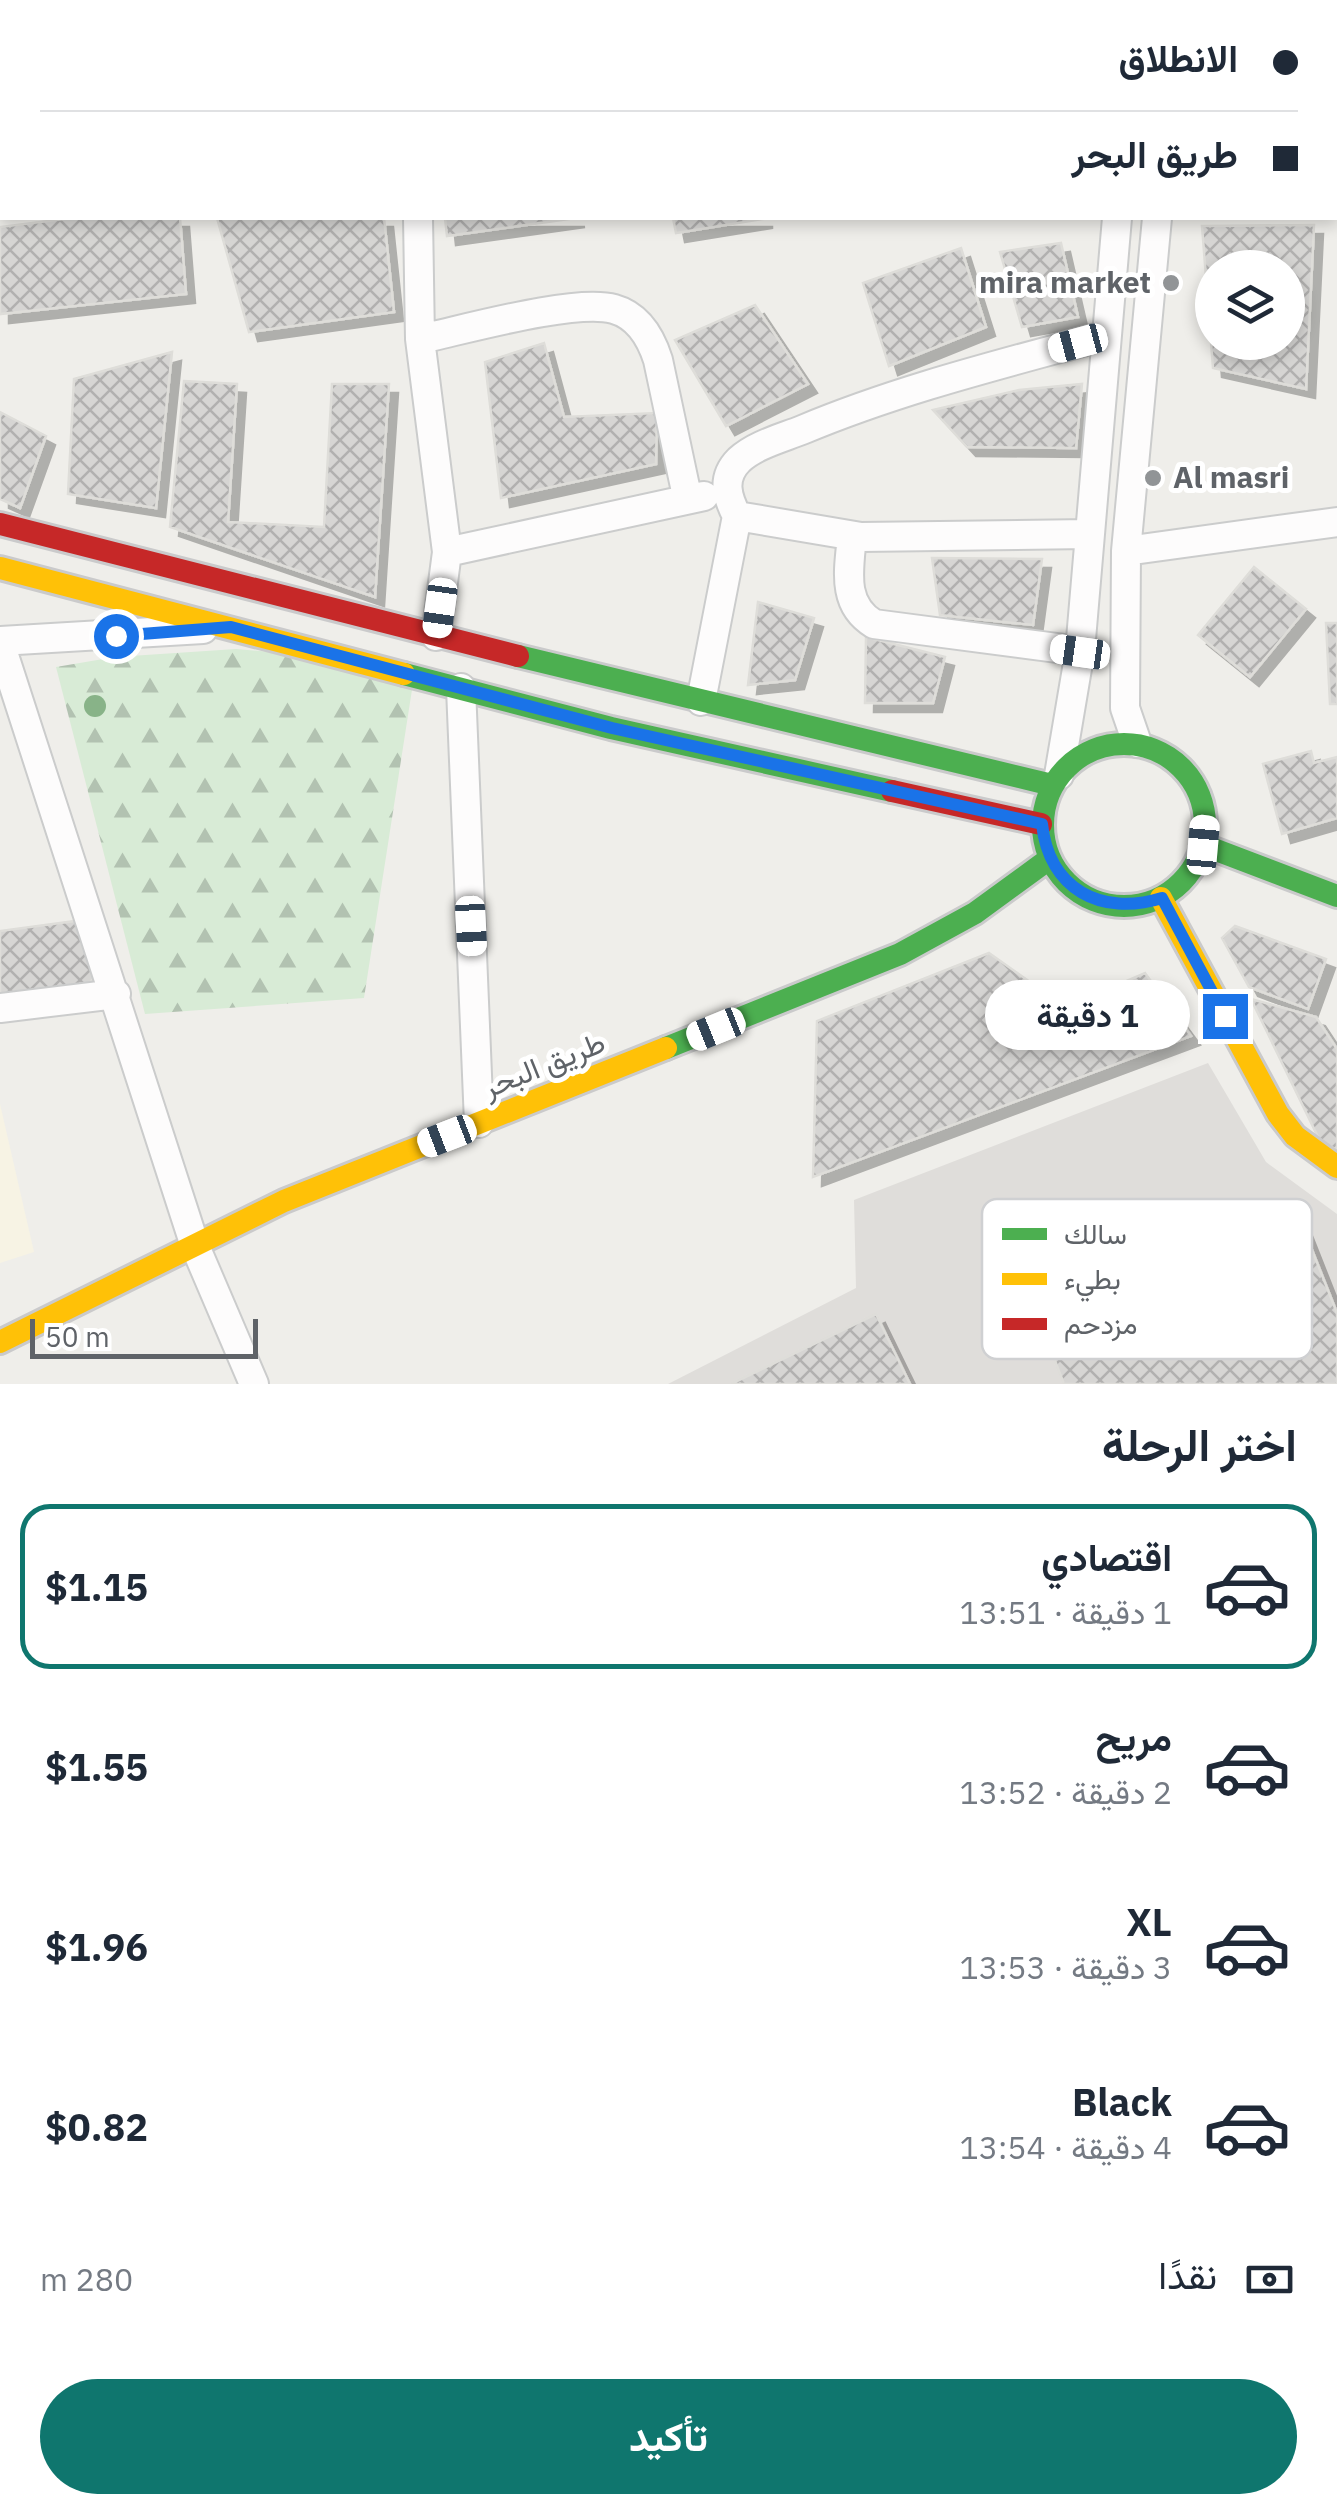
<!DOCTYPE html>
<html lang="ar">
<meta charset="utf-8">
<style>
:root{--surface:#fff;--page:#f2f2f3;--text:#1f2937;--muted:#747a83;--line:#e0e1e3;--accent:#0f766e}
body{margin:0;font-family:"IBM Plex Sans",Vazirmatn,sans-serif;background:var(--page);color:var(--text);direction:rtl;height:100vh;display:flex;flex-direction:column;font-size:38px;white-space:nowrap}
*{box-sizing:border-box;margin:0}
p{font-size:32px;color:var(--muted)}
.icon{flex:none;width:55px;height:55px;fill:none;stroke:currentColor;stroke-width:2;stroke-linecap:round;stroke-linejoin:round}
.map{position:relative;height:1384px;overflow:hidden;direction:ltr}
.details{display:flex;flex-direction:column;background:var(--surface);flex:1}
.details>*{flex:none}
.hud{position:absolute;left:0px;top:0px;width:1338px;height:220px;box-shadow:0 5px 15px #0003;direction:rtl;display:grid;align-content:center;height:220px;padding:0 40px;background:var(--surface)}
.tools{position:absolute;left:1195px;top:250px;display:grid;gap:20px}
.tools a{display:grid;place-items:center;width:110px;height:110px;border-radius:50%;background:var(--surface);box-shadow:0 5px 15px #0003;font-size:50px}
.scale{position:absolute;left:30px;bottom:25px;width:228px;box-sizing:border-box;padding-left:10px;border:5px solid #5f6368;border-top:0;font-size:28px;line-height:35px;white-space:nowrap;color:#5f6368;-webkit-text-stroke:8px #fff;paint-order:stroke}
.end{position:absolute;width:45px;height:45px;margin:-22px;border:12px solid #1a73e8;background:#fff;box-shadow:0 0 0 5px #fff}
.from{border-radius:50%}
.bubble{position:absolute;height:70px;border-radius:35px;background:var(--surface);box-shadow:0 5px 15px #0003;font-size:32px;font-weight:700;line-height:70px;text-align:center;direction:rtl}
.car{position:absolute;width:30px;height:60px;margin:-30px -15px;border-radius:12px;box-shadow:0 0 8px 2px #0007;background:linear-gradient(#fff 24%,#345 0 40%,#fff 0 76%,#345 0 86%,#fff 0)}
.hud b{display:flex;align-items:center;gap:35px;height:95px;font-size:38px}
.hud b+b{border-top:2px solid var(--line)}
.hud i{width:25px;height:25px;background:var(--text)}
ul{padding:0;list-style:none}
li{display:flex;align-items:center;gap:30px;height:165px;margin:0 20px 15px;padding:0 20px;border:5px solid transparent;border-radius:30px}
li div{flex:1}
li b{display:block;font-size:38px}
li em{font-style:normal;font-weight:700}
li.current{border-color:var(--accent)}
li>.icon{width:90px;height:90px;stroke-width:1.5}
h2{padding:0 40px;font-size:45px;line-height:120px}
.pay{display:flex;align-items:center;gap:25px;height:110px;padding:0 40px;font-size:38px}
.pay p{margin-inline-start:auto}
.action{display:flex;gap:20px;margin-top:auto;padding:20px 40px}
.action a{flex:1;height:115px;border-radius:60px;background:var(--accent);color:#fff;font-size:40px;font-weight:700;line-height:115px;text-align:center}
.map>svg:first-child{display:block}
</style>
<div class="map">
<svg width="1337" height="1384" viewBox="0 0 1337 1384">
<defs>
<pattern id="forest-firs" width="22" height="20" patternUnits="userSpaceOnUse" patternTransform="scale(2.5)"><rect width="22" height="20" fill="#d8ebd6"/><path d="M5 1l3.5 6h-7zM16 11l3.5 6h-7z" fill="#b2c2b1"/></pattern>
<pattern id="building-cross-hatch" width="8" height="8" patternUnits="userSpaceOnUse" patternTransform="scale(2.5)"><rect width="8" height="8" fill="#d6d5d3"/><path d="M0 0l8 8M0 8l8-8" fill="none" stroke="#b1b0af"/></pattern>
<filter id="shadow"><feDropShadow dx="9" dy="9" stdDeviation="0" flood-color="#0004"/></filter>
</defs>
<rect width="100%" height="100%" fill="#efeeea"/>
<path fill="#f7f3e4" d="M0,1104l34,148 -34,11z"/>
<path fill="#dfddda" d="M1208,1063l58,99 71,52v170h-669l188,-96 -2,-88z"/>
<path fill="url(#forest-firs)" d="M236,649l180,15 -52,334 -219,16 -89,-347 59,-10z"/>
<path fill="url(#building-cross-hatch)" stroke="#deddd9" stroke-width="2.5" fill-rule="evenodd" filter="url(#shadow)" d="M232,0h142v2h-142z
M72,218h108l6,76 -186,20v-87z
M217,218h167l10,94 -145,20z
M445,218h131l-129,18z
M673,218h90v1l-87,14z
M1314,225l-8,164 -93,-21 -11,-142zM1212,268h76v74h-76z
M1061,243l17,74 -56,10 -22,-75z
M961,248l25,79 -97,39 -26,-83z
M755,305l53,79 -82,42 -51,-86z
M544,343l20,74 93,-4 -1,51 -155,34 -16,-136z
M172,352l-16,156 -88,-14 6,-115z
M184,381l53,3 -9,138 96,5 8,-143h57l-14,213 -205,-70z
M1082,384l-6,64 -109,-1 -34,-37 86,-20z
M0,412l46,24 -26,72 -20,-9z
M932,558l110,1 -9,66 -93,-10z
M1254,567l52,42 -56,68 -52,-42z
M758,602l56,16 -19,62 -47,5z
M1326,623h11v81h-7z
M866,637l79,20 -12,46h-68z
M1311,751l3,12 23,-6v61l-55,16 -19,-70z
M83,920l15,53 -12,14 -86,7v-63z
M1235,926l91,33 -18,50 -59,-22 -27,-49z
M989,953l41,29 43,9 42,-5 30,-13 46,63 -378,141 4,-156z
M1251,999l65,18 21,32v101l-17,-9z
M1301,1222l36,91v71h-273l-23,-59z
M876,1314l34,70h-179z"/>
<g fill="none" stroke-linecap="round" stroke-linejoin="round">
<g stroke="#cbcccc" stroke-width="32">
<path id="street" d="M381,0l1,2
M418,218l2,121 27,213 -11,84
M420,339c43,-9 155,-41 194,-30 25,7 37,29 44,51l29,136
M1089,534l-228,3 -124,-21c-10,-19 -16,-38 2,-56 16,-15 43,-22 63,-30 98,-41 200,-66 302,-94
M852,536c-3,33 -11,68 22,88l206,27
M1126,551l211,-29
M447,552l257,-56
M0,641l203,-12
M0,643l195,603 59,138
M461,688l18,435
M701,701l36,-185
M1137,743l-12,-35 1,-157 31,-333
M1059,775l21,-124 37,-433
M0,1008l116,-14"/>
</g>
<g stroke="#cacacb" stroke-width="28">
<path id="fast" d="M0,167h2
M518,656l534,129
M404,674l207,54 281,63
M1043 825a81 81 0 1 1 162 0a81 81 0 1 1-162 0Z
M1203,845l134,51
M666,1048l234,-94 75,-41 74,-54"/>
</g>
<g stroke="#cacacb" stroke-width="28">
<path id="slow" d="M1110,2l16,-1
M0,568l404,106
M1161,898l117,216 17,22 42,31
M0,1342l284,-141 382,-153"/>
</g>
<g stroke="#cacacb" stroke-width="28">
<path id="jam" d="M1187,0l1,2
M1335,16h2
M0,126l2,-1
M0,524l518,132
M892,791l149,33"/>
</g>
<use href="#street" stroke="#fdfcfc" stroke-width="28"/>
<use href="#fast" stroke="#4caf50" stroke-width="22"/>
<use href="#slow" stroke="#ffc107" stroke-width="22"/>
<use href="#jam" stroke="#c62828" stroke-width="22"/>
</g>
<circle fill="#88b388" cx="95" cy="706" r="11"/>
<g fill="none" stroke-linecap="round" stroke-linejoin="round">
<path stroke="#1a73e8" stroke-width="12" d="M116,636l115,-9 381,101 430,96c7,65 59,93 120,74l63,118"/>
</g>
<g fill="#919496" stroke="#fff" stroke-width="4">
<circle cx="1171" cy="283" r="10"/>
<circle cx="1153" cy="478" r="10"/>
</g>
<g text-anchor="middle" stroke-width="10" stroke-linejoin="round" paint-order="stroke">
<g font-size="30" font-weight="bold" fill="#5f6368" stroke="#fff" text-anchor="end">
<text x="1151" y="293">mira market</text>
<text x="1173" y="488" text-anchor="start">Al masri</text>
</g>
<g font-size="30" fill="#5f6368" stroke="#fff">
<text transform="translate(544 1065) rotate(-22)" y="10">طريق البحر</text>
</g>
</g>
<rect x="982" y="1199" width="330" height="160" rx="15" fill="#fff" stroke="#cfd0d2" stroke-width="2.5"/>
<rect x="1002" y="1228" width="45" height="12" fill="#4caf50"/>
<rect x="1002" y="1273" width="45" height="12" fill="#ffc107"/>
<rect x="1002" y="1318" width="45" height="12" fill="#c62828"/>
<g font-size="28" fill="#5f6368">
<text x="1064" y="1244">سالك</text>
<text x="1064" y="1289">بطيء</text>
<text x="1064" y="1334">مزدحم</text>
</g>
</svg>
<div class="tools">
<a><svg class="icon" aria-label="layers" viewBox="0 0 24 24"><path d="M12 4l9 5-9 5-9-5zM3 14l9 5 9-5"/></svg></a>
</div>
<div class="scale">50 m</div>
<i class="end from" style="left:116px;top:636px"></i>
<i class="end" style="left:1225px;top:1016px"></i>
<div class="bubble" style="left:985px;top:980px;width:205px">1 دقيقة</div>
<i class="car" style="left:1078px;top:343px;rotate:255deg"></i>
<i class="car" style="left:440px;top:608px;rotate:188deg"></i>
<i class="car" style="left:1080px;top:652px;rotate:278deg"></i>
<i class="car" style="left:1203px;top:845px;rotate:5deg"></i>
<i class="car" style="left:471px;top:926px;rotate:177deg"></i>
<i class="car" style="left:716px;top:1029px;rotate:248deg"></i>
<i class="car" style="left:447px;top:1136px;rotate:249deg"></i>
<div class="hud">
<b><i class="from"></i>الانطلاق</b>
<b><i></i>طريق البحر</b>
</div>
</div>
<section class="details">
<h2>اختر الرحلة</h2>
<ul>
<li class="current"><svg class="icon" aria-label="car" viewBox="0 0 24 24"><path d="M5 17H2v-5l4-1 3-4h7l3 4 3 1v5h-3M9 17h6M6 11h13"/><circle cx="7" cy="17" r="2"/><circle cx="17" cy="17" r="2"/></svg><div><b>اقتصادي</b><p>1 دقيقة · 13:51</p></div><em>$1.15</em></li>
<li><svg class="icon" aria-label="car" viewBox="0 0 24 24"><path d="M5 17H2v-5l4-1 3-4h7l3 4 3 1v5h-3M9 17h6M6 11h13"/><circle cx="7" cy="17" r="2"/><circle cx="17" cy="17" r="2"/></svg><div><b>مريح</b><p>2 دقيقة · 13:52</p></div><em>$1.55</em></li>
<li><svg class="icon" aria-label="car" viewBox="0 0 24 24"><path d="M5 17H2v-5l4-1 3-4h7l3 4 3 1v5h-3M9 17h6M6 11h13"/><circle cx="7" cy="17" r="2"/><circle cx="17" cy="17" r="2"/></svg><div><b>XL</b><p>3 دقيقة · 13:53</p></div><em>$1.96</em></li>
<li><svg class="icon" aria-label="car" viewBox="0 0 24 24"><path d="M5 17H2v-5l4-1 3-4h7l3 4 3 1v5h-3M9 17h6M6 11h13"/><circle cx="7" cy="17" r="2"/><circle cx="17" cy="17" r="2"/></svg><div><b>Black</b><p>4 دقيقة · 13:54</p></div><em>$0.82</em></li>
</ul>
<div class="pay"><svg class="icon" aria-label="cash" viewBox="0 0 24 24"><path d="M3 7h18v10H3z"/><circle cx="12" cy="12" r="2"/></svg>نقدًا<p>280 m</p></div>
<div class="action"><a>تأكيد</a></div>
</section>
